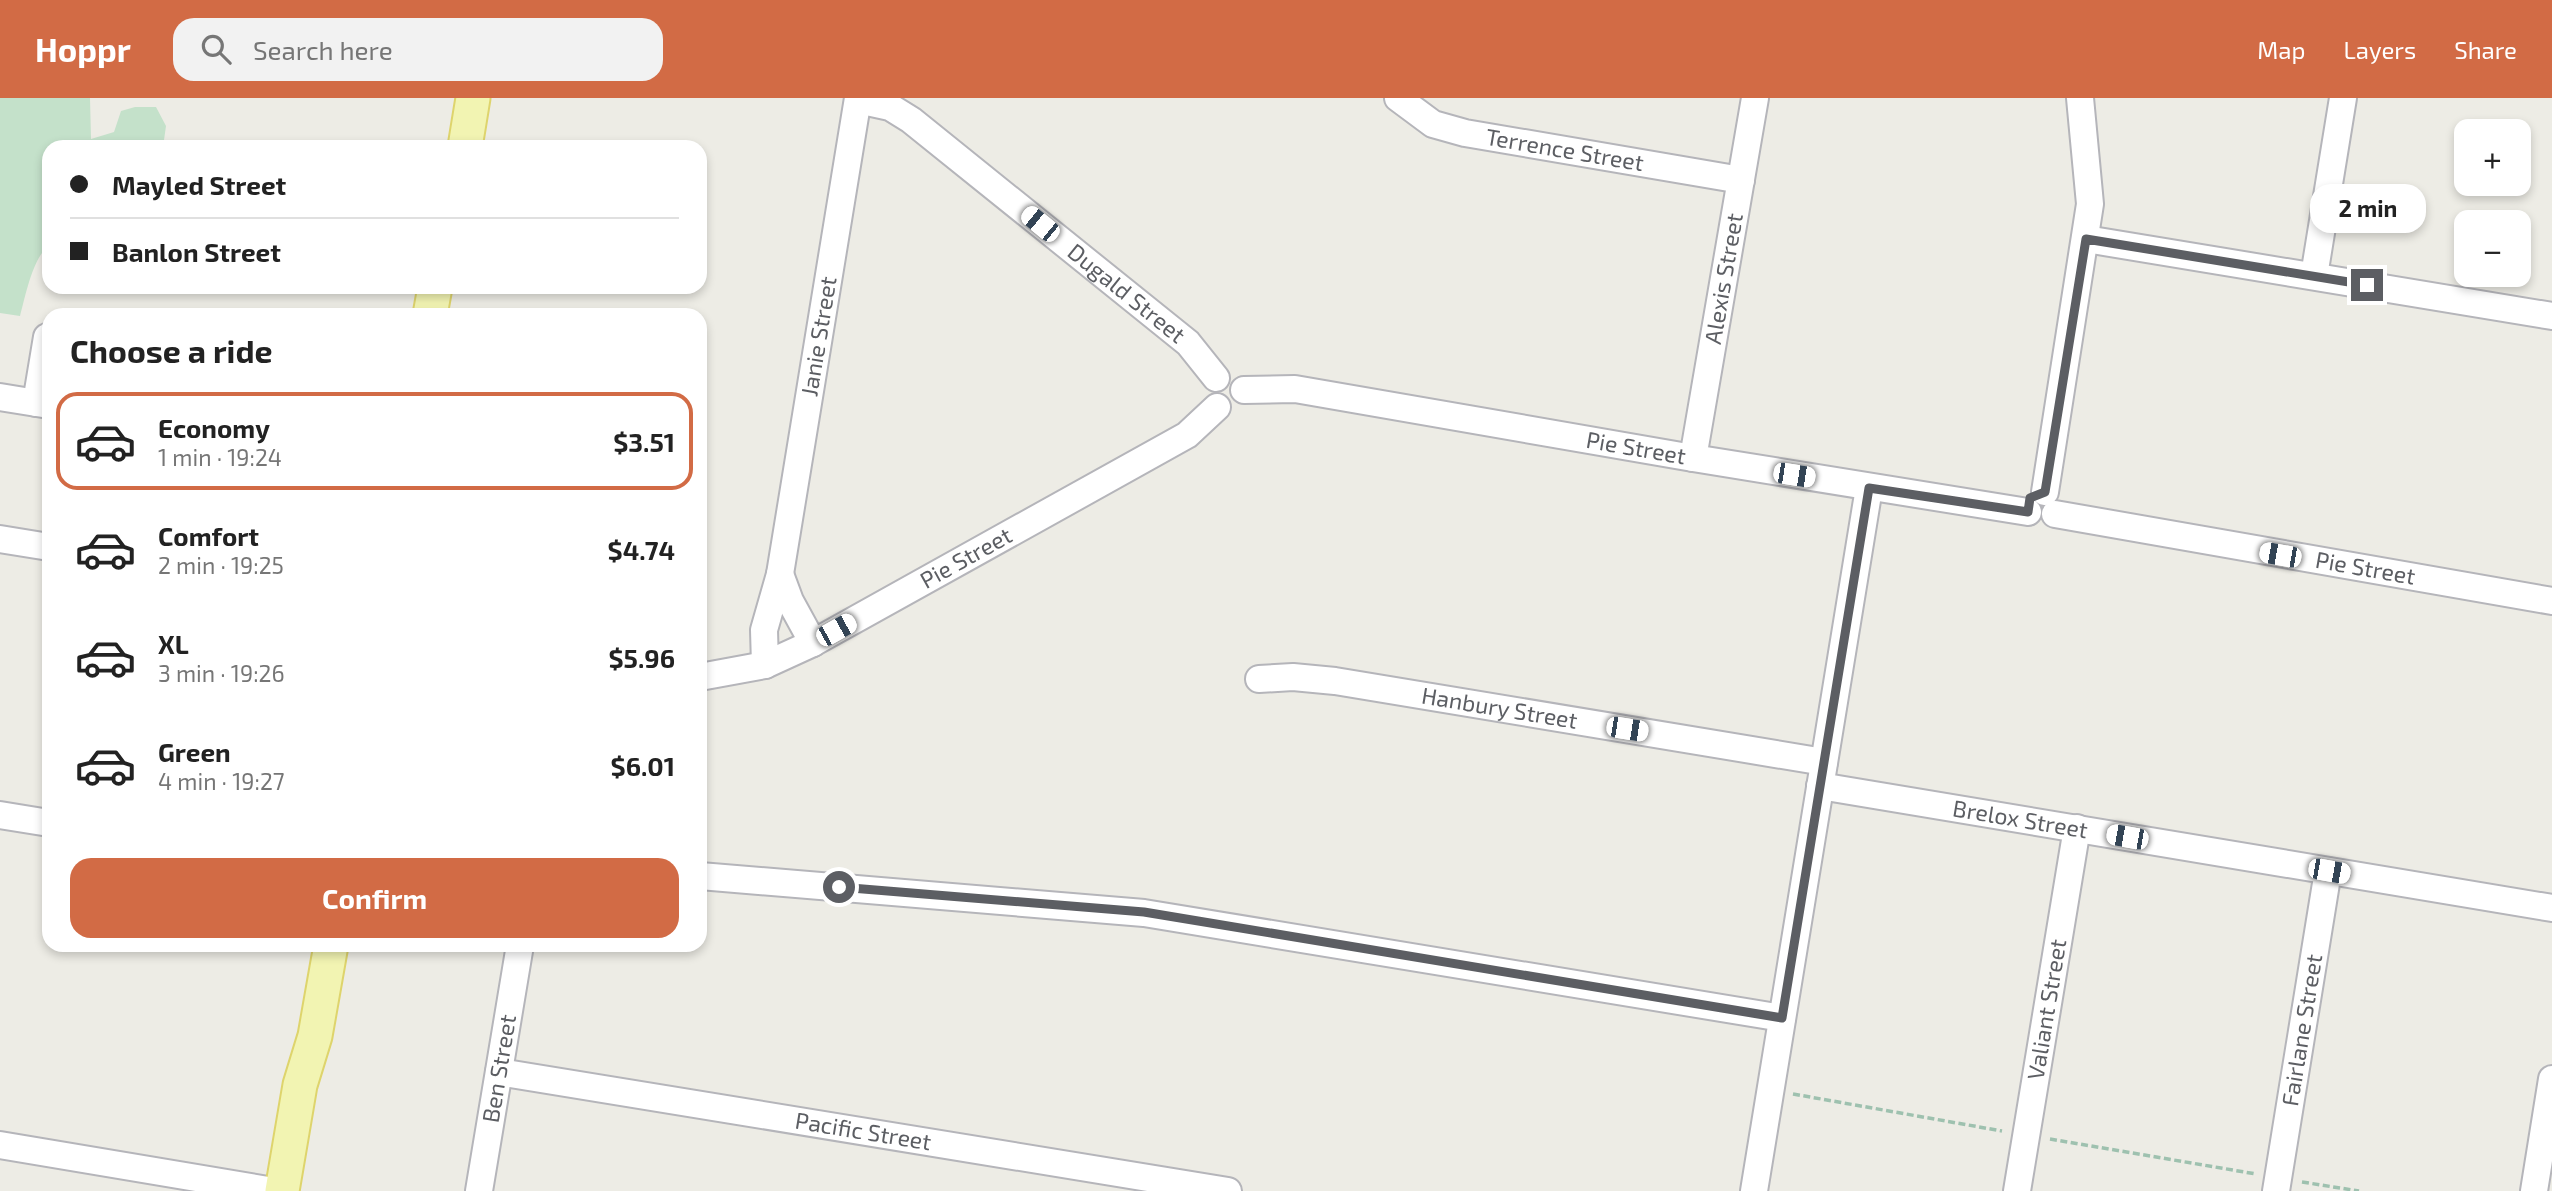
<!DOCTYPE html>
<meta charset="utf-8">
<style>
:root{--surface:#fff;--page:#f2f2f2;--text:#222;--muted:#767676;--line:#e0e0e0;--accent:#d26b45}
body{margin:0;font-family:"Exo 2",sans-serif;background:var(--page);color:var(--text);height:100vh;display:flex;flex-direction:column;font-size:26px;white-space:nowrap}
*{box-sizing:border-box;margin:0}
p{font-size:23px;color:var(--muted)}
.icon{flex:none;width:38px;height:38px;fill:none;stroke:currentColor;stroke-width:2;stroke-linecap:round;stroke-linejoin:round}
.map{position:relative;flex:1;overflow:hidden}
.sheet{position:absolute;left:42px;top:210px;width:665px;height:644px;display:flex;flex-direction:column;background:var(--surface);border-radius:21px;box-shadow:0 4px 10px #0003}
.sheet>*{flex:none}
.banner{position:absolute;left:42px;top:42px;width:665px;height:154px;border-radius:21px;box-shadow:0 4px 10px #0003;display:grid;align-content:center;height:154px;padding:0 28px;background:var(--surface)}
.controls{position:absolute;left:2454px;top:21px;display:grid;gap:14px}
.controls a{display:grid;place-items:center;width:77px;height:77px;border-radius:14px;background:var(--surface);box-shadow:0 4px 10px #0003;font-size:35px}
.end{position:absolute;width:32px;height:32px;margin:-16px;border:9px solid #5c5e63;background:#fff;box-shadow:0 0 0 4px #fff}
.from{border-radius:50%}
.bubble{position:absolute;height:49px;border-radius:21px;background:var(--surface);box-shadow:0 4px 10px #0003;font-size:23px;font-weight:700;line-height:49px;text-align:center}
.car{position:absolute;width:21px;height:42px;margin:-21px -10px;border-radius:9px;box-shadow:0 0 5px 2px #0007;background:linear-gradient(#fff 24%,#345 0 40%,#fff 0 76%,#345 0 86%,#fff 0)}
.banner b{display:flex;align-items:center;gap:24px;height:66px;font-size:26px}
.banner b+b{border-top:2px solid var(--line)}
.banner i{width:18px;height:18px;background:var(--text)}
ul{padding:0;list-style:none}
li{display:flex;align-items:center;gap:21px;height:98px;margin:0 14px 10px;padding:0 14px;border:4px solid transparent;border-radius:21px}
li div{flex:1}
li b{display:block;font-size:26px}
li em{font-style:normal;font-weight:700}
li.on{border-color:var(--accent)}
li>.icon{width:63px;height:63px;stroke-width:1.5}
h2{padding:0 28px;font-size:32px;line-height:84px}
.cta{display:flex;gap:14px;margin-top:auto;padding:14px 28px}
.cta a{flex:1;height:80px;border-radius:21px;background:var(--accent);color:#fff;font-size:28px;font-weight:700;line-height:80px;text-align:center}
header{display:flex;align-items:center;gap:42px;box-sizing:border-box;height:98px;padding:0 35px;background:var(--accent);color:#fff}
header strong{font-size:33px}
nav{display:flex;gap:38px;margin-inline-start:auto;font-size:24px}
.search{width:490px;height:63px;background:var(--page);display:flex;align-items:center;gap:18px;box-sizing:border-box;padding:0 24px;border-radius:21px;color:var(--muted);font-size:26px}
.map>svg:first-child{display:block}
</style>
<header>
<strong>Hoppr</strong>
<div class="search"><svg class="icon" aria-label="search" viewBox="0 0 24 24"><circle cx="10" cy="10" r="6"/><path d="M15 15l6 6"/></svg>Search here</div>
<nav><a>Map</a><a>Layers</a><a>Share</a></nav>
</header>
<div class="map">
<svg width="2552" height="1093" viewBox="0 0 2552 1093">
<rect width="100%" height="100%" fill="#edece5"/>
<path fill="#c4e1ca" d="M0,0h90l1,41 23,-7 7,-21 14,-4h21l10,19 -3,21h-114v99c-16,10 -24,52 -29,70l-20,-3z"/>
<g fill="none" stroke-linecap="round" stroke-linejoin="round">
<g stroke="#b5b5ba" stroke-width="30">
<g id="minor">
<path id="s1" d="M1398,0l35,26 32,9 276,47"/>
<path id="s2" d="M858,2l32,7 21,13 277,223 28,35"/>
<path d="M2086,141l466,77"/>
<path d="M2314,178l29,-178"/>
<path id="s3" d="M1244,292l51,-1 398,69 335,54"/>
<path d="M0,299l49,8"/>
<path d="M36,305l11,-66"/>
<path id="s4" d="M1693,360l62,-360"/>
<path d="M2045,394l45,-288 -10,-106"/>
<path id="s5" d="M2055,416l497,87"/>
<path d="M0,441l49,8"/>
<path d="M780,476l10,27 23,42"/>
<path id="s6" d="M765,567l-1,-35 16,-56 78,-476"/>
<path id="s7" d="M700,579l65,-12 48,-22 374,-208 30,-28"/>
<path id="s8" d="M1259,581l34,-2 42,4 489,81"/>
<path id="s9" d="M1820,688l732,122"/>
<path d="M0,717l49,8"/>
<path d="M700,778l444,37 638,105"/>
<path id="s10" d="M499,974l729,119"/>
<path d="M0,1047l274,46"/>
<path id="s11" d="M479,1093l41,-246"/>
<path d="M1754,1093l115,-703"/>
<path id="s12" d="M2017,1093l60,-363"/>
<path id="s13" d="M2276,1093l52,-320"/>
<path d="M2534,1093l18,-112"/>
</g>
</g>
<g stroke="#ded46c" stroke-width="37">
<path id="major" d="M465,49l8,-49
M430,217l5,-28
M282,1093l18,-106 15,-49 16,-91"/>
</g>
<path stroke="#9ec1af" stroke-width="3.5" stroke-dasharray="7 3.5" stroke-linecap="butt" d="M1793,996l209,37
M2050,1041l206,35
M2302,1084l57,9"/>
<use href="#minor" stroke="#fff" stroke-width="26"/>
<use href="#major" stroke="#f2f4b2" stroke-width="33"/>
</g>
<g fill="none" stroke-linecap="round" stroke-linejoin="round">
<path stroke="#5c5e63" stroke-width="9" d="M839,789l305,25 638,106 87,-530 159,24 2,-14 15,-6 41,-253 281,46"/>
</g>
<g text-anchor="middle" stroke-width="6" stroke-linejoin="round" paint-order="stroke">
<g font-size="23" fill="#5c5e63" stroke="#fff">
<text dy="8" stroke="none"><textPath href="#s1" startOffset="178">Terrence Street</textPath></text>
<text dy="8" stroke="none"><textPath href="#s4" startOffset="182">Alexis Street</textPath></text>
<text dy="8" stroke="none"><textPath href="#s2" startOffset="334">Dugald Street</textPath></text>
<text dy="8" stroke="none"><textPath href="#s6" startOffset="334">Janie Street</textPath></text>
<text dy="8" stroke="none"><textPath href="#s3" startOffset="397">Pie Street</textPath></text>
<text dy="8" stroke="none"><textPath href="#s7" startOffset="294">Pie Street</textPath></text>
<text dy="8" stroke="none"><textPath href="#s5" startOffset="315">Pie Street</textPath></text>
<text dy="8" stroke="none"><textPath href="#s8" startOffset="243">Hanbury Street</textPath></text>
<text dy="8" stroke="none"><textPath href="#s9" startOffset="203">Brelox Street</textPath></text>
<text dy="8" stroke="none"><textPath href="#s12" startOffset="184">Valiant Street</textPath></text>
<text dy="8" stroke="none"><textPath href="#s13" startOffset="163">Fairlane Street</textPath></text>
<text dy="8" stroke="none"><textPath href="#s11" startOffset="124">Ben Street</textPath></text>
<text dy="8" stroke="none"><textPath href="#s10" startOffset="369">Pacific Street</textPath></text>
</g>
</g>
</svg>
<div class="controls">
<a>+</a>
<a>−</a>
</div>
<i class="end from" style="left:839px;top:789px"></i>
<i class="end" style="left:2367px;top:187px"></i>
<div class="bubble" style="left:2310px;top:86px;width:116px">2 min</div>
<i class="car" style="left:1040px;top:126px;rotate:309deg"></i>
<i class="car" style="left:1794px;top:377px;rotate:99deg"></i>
<i class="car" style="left:2280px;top:457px;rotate:280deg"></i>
<i class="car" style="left:836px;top:532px;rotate:61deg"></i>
<i class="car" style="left:1627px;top:631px;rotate:99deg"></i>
<i class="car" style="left:2127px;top:739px;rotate:280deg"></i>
<i class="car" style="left:2329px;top:773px;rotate:100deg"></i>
<div class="banner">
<b><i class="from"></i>Mayled Street</b>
<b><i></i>Banlon Street</b>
</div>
<section class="sheet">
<h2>Choose a ride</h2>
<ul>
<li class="on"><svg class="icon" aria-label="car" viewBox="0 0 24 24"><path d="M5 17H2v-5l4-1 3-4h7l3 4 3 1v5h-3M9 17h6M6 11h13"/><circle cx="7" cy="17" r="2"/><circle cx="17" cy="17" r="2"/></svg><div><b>Economy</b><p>1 min · 19:24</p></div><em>$3.51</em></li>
<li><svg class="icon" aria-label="car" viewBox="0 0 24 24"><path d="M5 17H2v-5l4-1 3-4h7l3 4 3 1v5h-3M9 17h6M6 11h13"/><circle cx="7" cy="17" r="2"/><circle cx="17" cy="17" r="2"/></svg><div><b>Comfort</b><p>2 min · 19:25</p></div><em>$4.74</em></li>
<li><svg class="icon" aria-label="car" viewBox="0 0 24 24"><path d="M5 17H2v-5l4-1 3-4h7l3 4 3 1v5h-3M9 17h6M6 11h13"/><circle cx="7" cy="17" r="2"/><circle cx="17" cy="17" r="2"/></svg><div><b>XL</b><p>3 min · 19:26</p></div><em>$5.96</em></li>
<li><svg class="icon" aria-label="car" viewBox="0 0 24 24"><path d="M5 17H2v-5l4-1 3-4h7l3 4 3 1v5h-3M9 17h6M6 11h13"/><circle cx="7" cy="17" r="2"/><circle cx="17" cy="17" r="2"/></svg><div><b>Green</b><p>4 min · 19:27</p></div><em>$6.01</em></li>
</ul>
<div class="cta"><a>Confirm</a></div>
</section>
</div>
